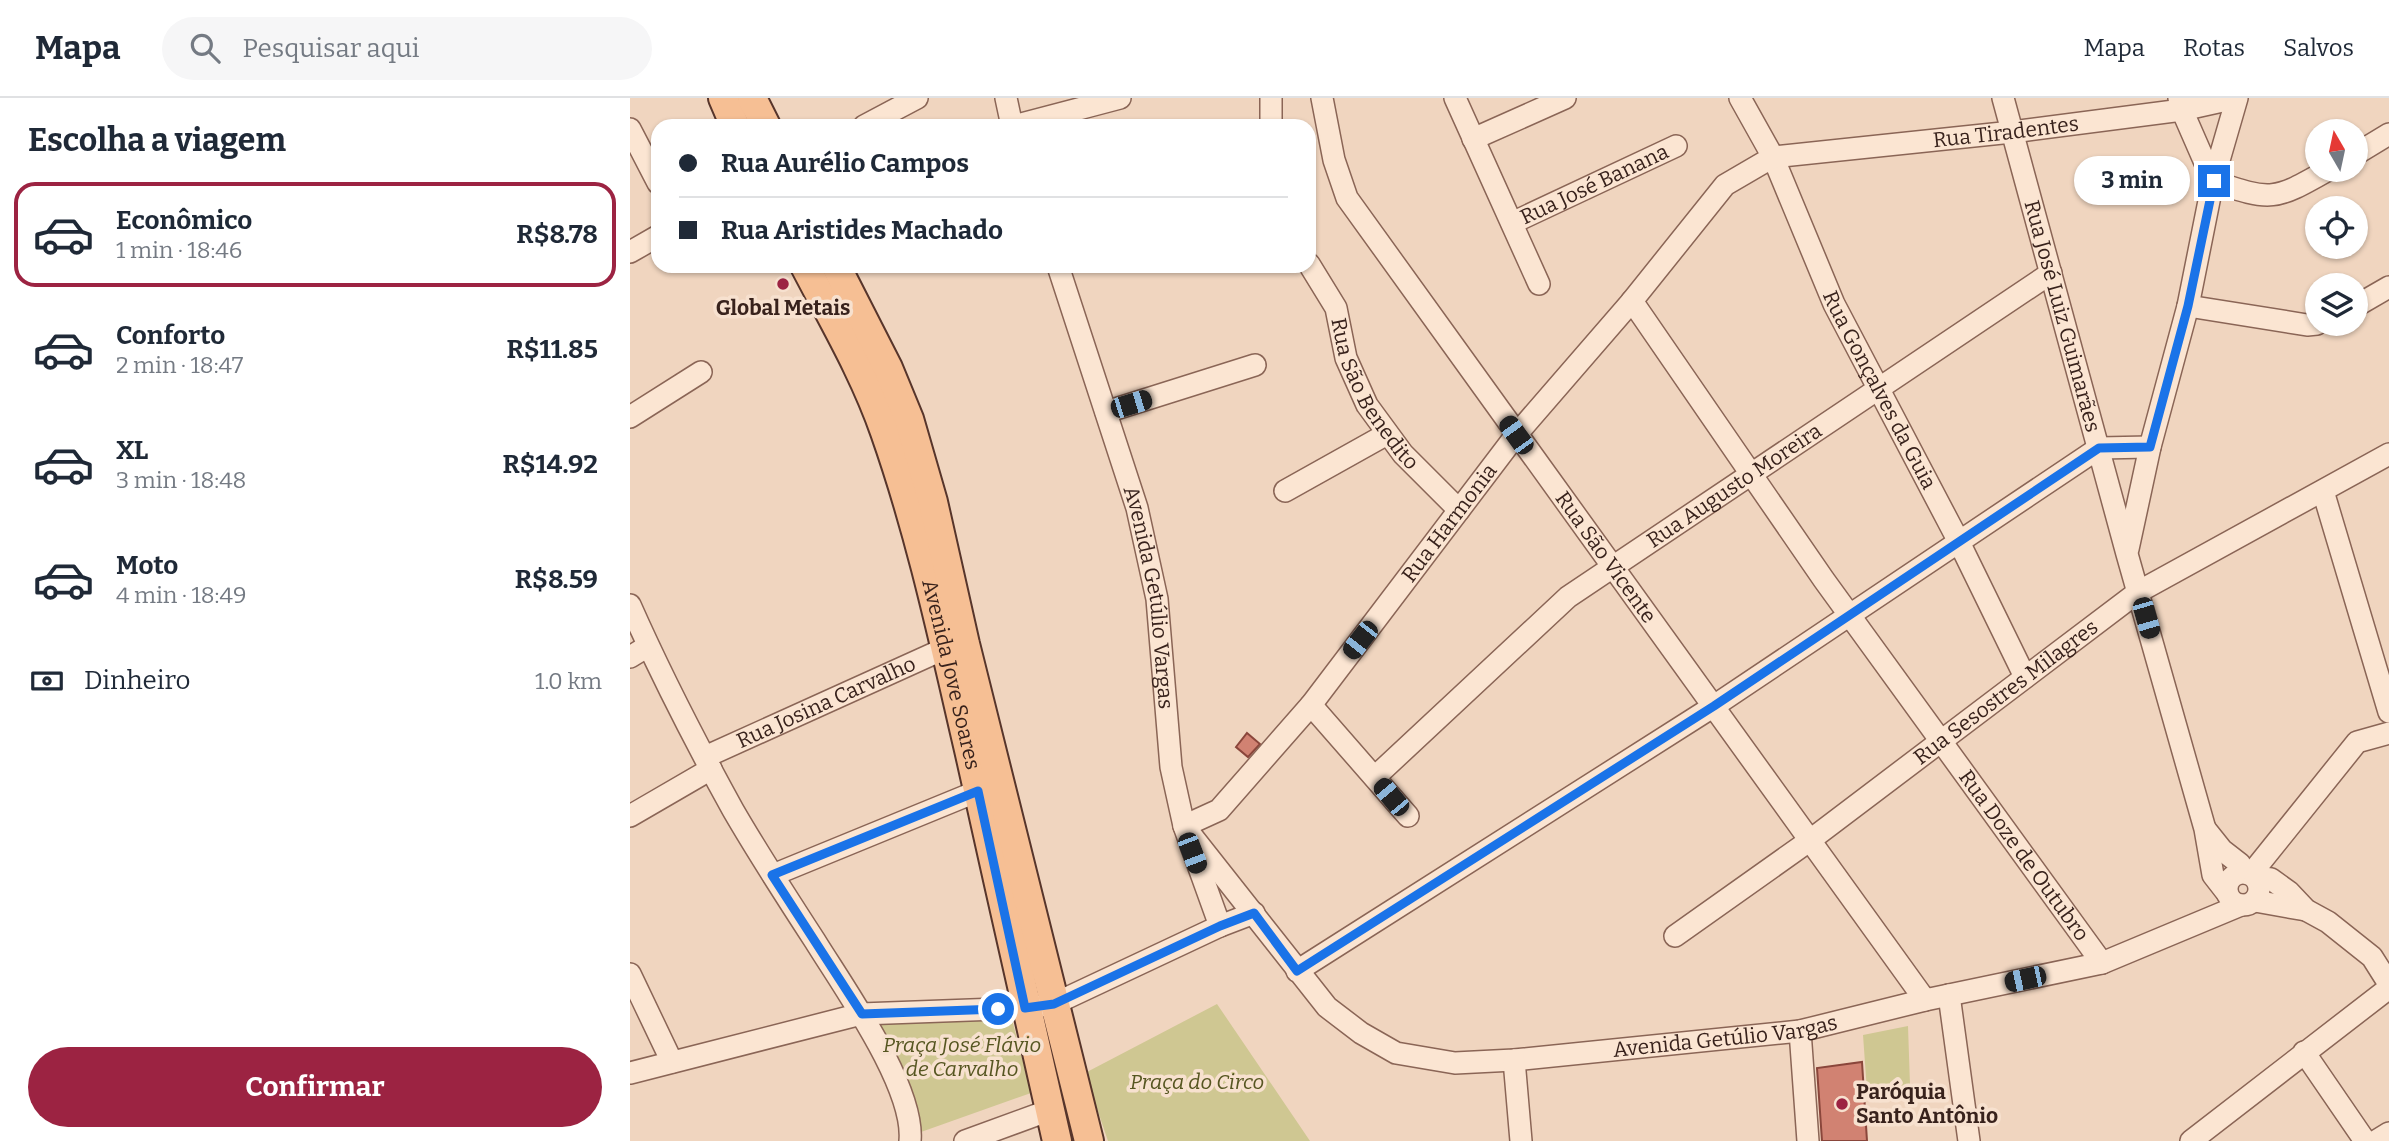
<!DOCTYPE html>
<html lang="pt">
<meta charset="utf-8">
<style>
:root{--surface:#fff;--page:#f6f6f7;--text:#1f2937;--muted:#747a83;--line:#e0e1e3;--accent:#9c2342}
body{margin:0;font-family:Bitter,serif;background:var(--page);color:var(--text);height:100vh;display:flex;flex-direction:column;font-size:26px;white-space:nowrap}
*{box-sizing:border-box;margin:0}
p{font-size:23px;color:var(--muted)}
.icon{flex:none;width:38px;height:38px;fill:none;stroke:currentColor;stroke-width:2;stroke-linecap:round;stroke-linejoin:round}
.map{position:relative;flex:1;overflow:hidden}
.drawer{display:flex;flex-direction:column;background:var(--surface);width:630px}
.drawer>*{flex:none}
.banner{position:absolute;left:21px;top:21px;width:665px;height:154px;border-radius:21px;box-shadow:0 2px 5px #0004;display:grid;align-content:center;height:154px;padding:0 28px;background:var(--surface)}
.needle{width:46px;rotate:351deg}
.fabs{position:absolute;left:1675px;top:21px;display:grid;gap:14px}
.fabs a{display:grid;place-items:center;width:63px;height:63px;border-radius:50%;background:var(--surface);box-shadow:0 2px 5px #0004;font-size:35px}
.end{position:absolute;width:32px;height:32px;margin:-16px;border:9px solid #1a73e8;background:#fff;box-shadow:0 0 0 4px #fff}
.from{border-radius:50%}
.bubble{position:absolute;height:49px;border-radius:24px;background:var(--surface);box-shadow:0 2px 5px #0004;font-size:23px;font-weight:700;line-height:49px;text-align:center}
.car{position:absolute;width:21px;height:42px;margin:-21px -10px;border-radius:9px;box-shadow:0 0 5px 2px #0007;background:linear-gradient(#222 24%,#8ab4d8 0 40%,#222 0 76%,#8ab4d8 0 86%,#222 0)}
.banner b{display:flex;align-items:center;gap:24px;height:66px;font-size:26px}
.banner b+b{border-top:2px solid var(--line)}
.banner i{width:18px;height:18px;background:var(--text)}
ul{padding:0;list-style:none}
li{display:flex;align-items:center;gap:21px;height:105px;margin:0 14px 10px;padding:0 14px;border:4px solid transparent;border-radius:21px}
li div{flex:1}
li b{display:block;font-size:26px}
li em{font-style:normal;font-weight:700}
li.on{border-color:var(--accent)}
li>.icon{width:63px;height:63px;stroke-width:1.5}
h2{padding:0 28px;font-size:32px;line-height:84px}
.pay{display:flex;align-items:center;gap:18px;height:77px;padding:0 28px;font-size:26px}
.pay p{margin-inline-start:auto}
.button{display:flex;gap:14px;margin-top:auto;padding:14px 28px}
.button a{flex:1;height:80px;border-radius:42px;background:var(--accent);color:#fff;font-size:28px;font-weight:700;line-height:80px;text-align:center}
header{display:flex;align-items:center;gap:42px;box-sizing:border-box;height:98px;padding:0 35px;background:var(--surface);border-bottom:2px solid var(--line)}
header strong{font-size:33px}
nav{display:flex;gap:38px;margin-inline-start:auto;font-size:24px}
.search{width:490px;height:63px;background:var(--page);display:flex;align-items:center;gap:18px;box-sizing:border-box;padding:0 24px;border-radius:38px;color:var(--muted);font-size:26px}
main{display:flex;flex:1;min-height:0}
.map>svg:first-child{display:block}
</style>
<header>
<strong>Mapa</strong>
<div class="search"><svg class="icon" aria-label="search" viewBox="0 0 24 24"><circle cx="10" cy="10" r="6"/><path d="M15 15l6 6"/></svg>Pesquisar aqui</div>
<nav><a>Mapa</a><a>Rotas</a><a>Salvos</a></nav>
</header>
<main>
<section class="drawer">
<h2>Escolha a viagem</h2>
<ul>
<li class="on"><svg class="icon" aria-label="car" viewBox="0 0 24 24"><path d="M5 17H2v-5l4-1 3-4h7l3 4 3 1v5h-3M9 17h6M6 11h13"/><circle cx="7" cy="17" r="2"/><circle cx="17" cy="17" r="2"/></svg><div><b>Econômico</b><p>1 min · 18:46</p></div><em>R$8.78</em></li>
<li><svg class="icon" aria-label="car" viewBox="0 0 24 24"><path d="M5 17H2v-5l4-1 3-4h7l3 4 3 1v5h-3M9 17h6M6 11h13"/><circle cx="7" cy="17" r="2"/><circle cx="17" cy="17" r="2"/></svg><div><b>Conforto</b><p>2 min · 18:47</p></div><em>R$11.85</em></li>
<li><svg class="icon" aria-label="car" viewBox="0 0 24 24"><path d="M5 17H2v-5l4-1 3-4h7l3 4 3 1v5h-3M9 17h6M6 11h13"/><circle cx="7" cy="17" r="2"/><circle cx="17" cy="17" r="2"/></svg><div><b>XL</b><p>3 min · 18:48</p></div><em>R$14.92</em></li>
<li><svg class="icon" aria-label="car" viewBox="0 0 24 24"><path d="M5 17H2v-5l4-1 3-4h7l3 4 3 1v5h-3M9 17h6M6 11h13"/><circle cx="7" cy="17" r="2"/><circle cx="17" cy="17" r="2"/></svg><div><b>Moto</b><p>4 min · 18:49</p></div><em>R$8.59</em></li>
</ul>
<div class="pay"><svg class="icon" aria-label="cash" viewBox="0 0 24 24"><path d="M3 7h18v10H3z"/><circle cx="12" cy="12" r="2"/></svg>Dinheiro<p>1.0 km</p></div>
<div class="button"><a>Confirmar</a></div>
</section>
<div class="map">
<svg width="1759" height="1043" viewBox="0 0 1759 1043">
<rect width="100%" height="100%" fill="#f0d5bf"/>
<path fill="#cfc792" d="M376,898l25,97 -124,44 4,-44 -6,-19 -41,-67z
M587,906l93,137h-202l-23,-68z
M1278,928l2,59 -43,6 -4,-56z"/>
<path fill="#d18272" stroke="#8a463b" stroke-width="2" d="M617,635l13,11 -12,13 -12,-10z
M1232,964l5,79h-45l-5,-73z"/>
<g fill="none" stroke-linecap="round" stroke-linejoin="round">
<g stroke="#8a6556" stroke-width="24">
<g id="minor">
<path d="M376,0l6,28"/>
<path d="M641,0v28"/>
<path id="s1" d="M692,0l12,62 13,38 578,802"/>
<path d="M825,0l84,186"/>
<path id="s2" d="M1110,0l33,59 61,147 124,236 67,137"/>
<path id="s3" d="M1373,0l124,456 78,275 8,46 14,18"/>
<path d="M1549,0l3,12 31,71"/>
<path d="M234,28l53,-28"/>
<path d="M384,28l106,-28"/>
<path d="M0,31l28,54"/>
<path d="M843,41l92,-41"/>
<path d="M1726,56l33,-20"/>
<path d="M1583,83c59,21 62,19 115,-11"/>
<path id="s4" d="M882,125l164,-77"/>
<path d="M0,154l28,-16"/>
<path id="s5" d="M679,166l27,44 10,50 21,47 36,49 56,56"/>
<path id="s6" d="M428,168l79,242 20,91 14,168 13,59 143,181 34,26 35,20 59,10 59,-3 286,-29 125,-31 177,-37 139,-58"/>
<path id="s7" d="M1002,203l192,279 278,383"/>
<path d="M1558,208l119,19 10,-1"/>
<path d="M1726,208l33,-19"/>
<path d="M476,314l149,-47"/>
<path d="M0,319l71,-45"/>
<path d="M655,393l102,-57"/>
<path d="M1693,393l66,221"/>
<path d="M1498,451l22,-102 38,-141 25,-125 24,-83"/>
<path d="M0,507c31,70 66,138 103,205 26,45 54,88 82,131 29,47 100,146 95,200"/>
<path d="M0,559l18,-11"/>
<path d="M681,607l97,111"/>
<path id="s8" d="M75,659l241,-109"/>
<path id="s9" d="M745,679l193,-180 483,-324"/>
<path d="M0,718l81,-47"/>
<path d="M1576,732l16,20 18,14 5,9"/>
<circle cx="1613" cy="791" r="16"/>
<path d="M1621,776l106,-132 32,-9"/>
<path d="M143,777l205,-84"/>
<path d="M1625,779l16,2 18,13 17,18 22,12 44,35 17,27"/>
<path d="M1625,803l51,9"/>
<path id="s10" d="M590,828l-36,-100 35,-16 92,-105 205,-270 116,-134 93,-116 48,-28 239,-25 170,-22 54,-12"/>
<path id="s11" d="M1045,838l134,-95 329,-249 251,-138"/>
<path d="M667,873l417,-265 385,-258 51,-1"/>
<path d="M0,876l42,88"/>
<path d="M1319,897l20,146"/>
<path d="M1170,933l8,110"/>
<path d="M1674,954l61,89"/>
<path d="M884,962l7,81"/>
<path d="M0,975l231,-59 164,-6 29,-4 166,-78 34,-13"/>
<path d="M335,1043l85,-31"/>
<path d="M1561,1043l198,-153"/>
<path d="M1746,1043l13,-8"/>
</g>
</g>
<g stroke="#57352b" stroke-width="32">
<g id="major">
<path d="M93,0l12,28"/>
<path d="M122,0l14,28"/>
<path id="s12" d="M175,168c28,54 60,108 80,166 37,105 60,215 85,322 29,129 57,258 87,387"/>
<path d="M206,168l52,102 21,51 24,83 32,142 124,497"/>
</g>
</g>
<use href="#minor" stroke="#fbe5d2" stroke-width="21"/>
<use href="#major" stroke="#f6bf94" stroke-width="28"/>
</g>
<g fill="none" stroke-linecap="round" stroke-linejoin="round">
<path stroke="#1a73e8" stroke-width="9" d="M368,911l-136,5 -90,-139 206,-84 47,217 29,-4 166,-78 34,-13 43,58 417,-265 385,-258 51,-1 38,-141 26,-125"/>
</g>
<g fill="#9c2342" stroke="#f7e1cf" stroke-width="2.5">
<circle cx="153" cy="186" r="7"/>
<circle cx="1212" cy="1006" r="7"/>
</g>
<g text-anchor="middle" stroke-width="7" stroke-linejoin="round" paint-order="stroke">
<g font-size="21" fill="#38221c" stroke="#f7e1cf">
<text dy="7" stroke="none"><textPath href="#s10" startOffset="1239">Rua Tiradentes</textPath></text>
<text dy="7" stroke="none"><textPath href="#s4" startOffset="91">Rua José Banana</textPath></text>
<text dy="7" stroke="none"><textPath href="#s3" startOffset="226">Rua José Luiz Guimarães</textPath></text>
<text dy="7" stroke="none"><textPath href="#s2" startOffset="324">Rua Gonçalves da Guia</textPath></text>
<text dy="7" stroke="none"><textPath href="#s5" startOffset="147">Rua São Benedito</textPath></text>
<text dy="7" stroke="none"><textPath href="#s9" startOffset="464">Rua Augusto Moreira</textPath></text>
<text dy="7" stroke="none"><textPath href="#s10" startOffset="513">Rua Harmonia</textPath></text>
<text dy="7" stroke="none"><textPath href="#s1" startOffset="546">Rua São Vicente</textPath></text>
<text dy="7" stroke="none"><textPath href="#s6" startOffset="345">Avenida Getúlio Vargas</textPath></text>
<text dy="7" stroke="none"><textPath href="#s12" startOffset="436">Avenida Jove Soares</textPath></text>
<text dy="7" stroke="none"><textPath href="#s11" startOffset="411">Rua Sesostres Milagres</textPath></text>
<text dy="7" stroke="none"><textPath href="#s8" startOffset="133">Rua Josina Carvalho</textPath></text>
<text dy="7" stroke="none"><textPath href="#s7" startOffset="679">Rua Doze de Outubro</textPath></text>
<text dy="7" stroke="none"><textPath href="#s6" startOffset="1222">Avenida Getúlio Vargas</textPath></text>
</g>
<g font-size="21" font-weight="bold" fill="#38221c" stroke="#f7e1cf">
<text x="153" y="217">Global Metais</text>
<text x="1226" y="1001" text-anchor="start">Paróquia<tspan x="1226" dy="24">Santo Antônio</tspan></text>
</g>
<g font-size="21" font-style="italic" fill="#565621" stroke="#f7e1cf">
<text x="332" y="954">Praça José Flávio<tspan x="332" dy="24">de Carvalho</tspan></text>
<text x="567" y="991">Praça do Circo</text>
</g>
</g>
</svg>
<div class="fabs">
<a><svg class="needle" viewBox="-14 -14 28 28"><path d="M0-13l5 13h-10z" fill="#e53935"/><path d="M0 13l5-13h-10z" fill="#747a83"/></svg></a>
<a><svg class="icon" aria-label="locate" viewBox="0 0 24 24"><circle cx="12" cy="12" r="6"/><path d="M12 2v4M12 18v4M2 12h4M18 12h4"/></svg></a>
<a><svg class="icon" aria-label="layers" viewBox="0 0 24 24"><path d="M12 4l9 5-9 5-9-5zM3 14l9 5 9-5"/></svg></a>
</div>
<i class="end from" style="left:368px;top:911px"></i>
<i class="end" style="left:1584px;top:83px"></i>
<div class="bubble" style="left:1444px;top:58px;width:116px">3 min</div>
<i class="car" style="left:501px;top:306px;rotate:73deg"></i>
<i class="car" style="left:886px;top:337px;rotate:324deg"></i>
<i class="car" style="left:1516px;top:520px;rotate:164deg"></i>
<i class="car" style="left:730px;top:542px;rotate:218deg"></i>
<i class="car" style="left:761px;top:699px;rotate:320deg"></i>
<i class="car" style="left:562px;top:755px;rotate:159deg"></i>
<i class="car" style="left:1395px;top:881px;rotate:258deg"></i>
<div class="banner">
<b><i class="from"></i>Rua Aurélio Campos</b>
<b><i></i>Rua Aristides Machado</b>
</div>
</div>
</main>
